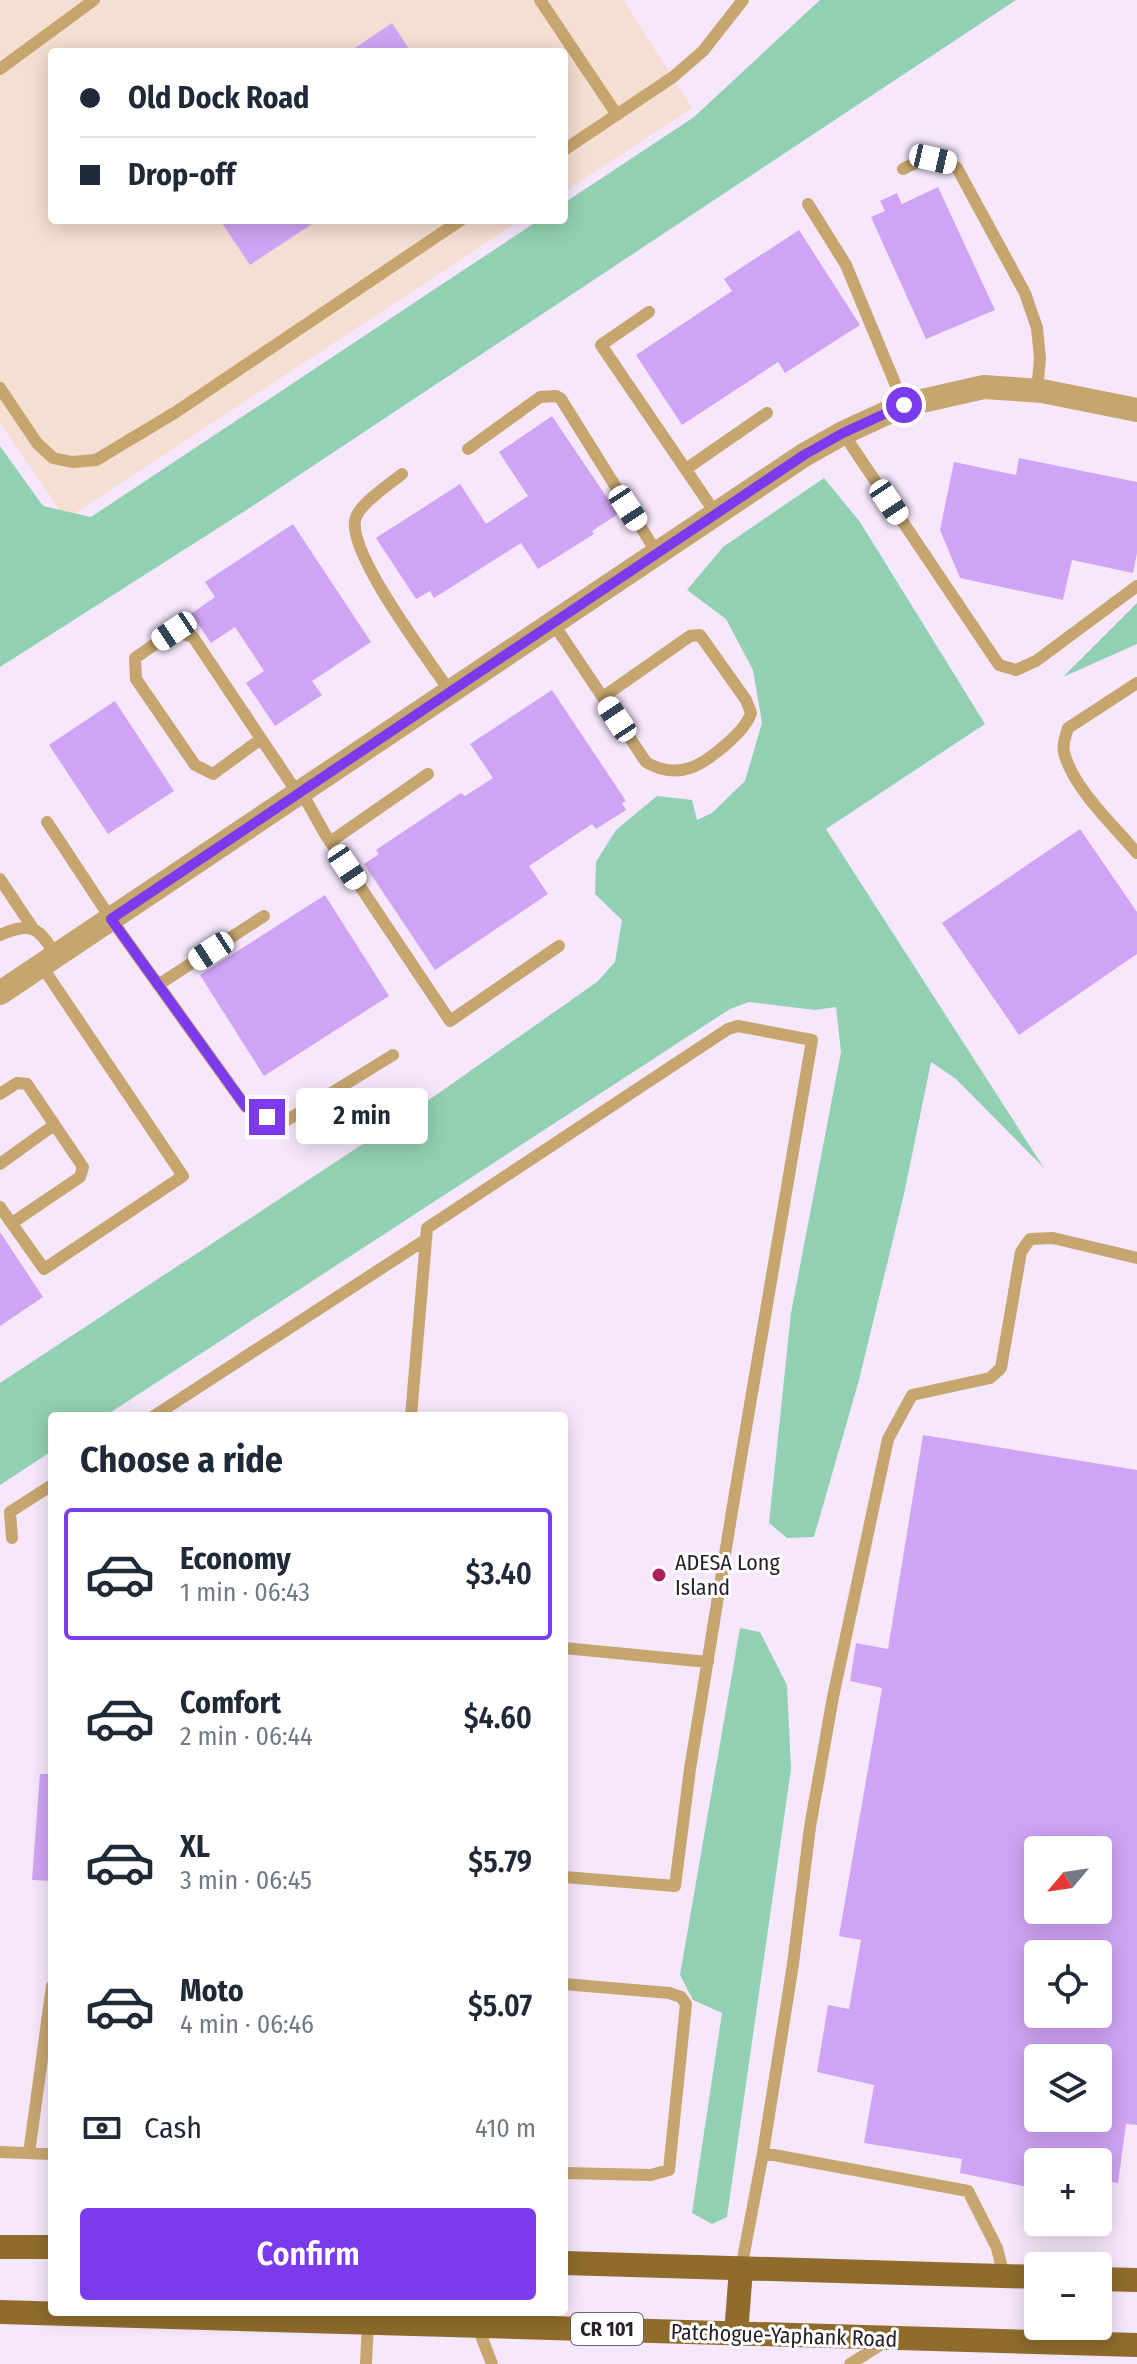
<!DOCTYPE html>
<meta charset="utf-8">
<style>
:root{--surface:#fff;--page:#f6f6f7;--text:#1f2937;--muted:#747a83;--line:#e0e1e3;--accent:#7c3aed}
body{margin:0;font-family:"Fira Sans Condensed",sans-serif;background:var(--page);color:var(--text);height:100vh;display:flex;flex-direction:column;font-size:30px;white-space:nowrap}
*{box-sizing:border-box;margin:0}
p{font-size:26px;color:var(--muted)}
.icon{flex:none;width:44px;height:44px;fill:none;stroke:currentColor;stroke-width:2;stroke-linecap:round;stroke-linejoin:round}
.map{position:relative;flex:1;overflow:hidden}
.details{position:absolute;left:48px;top:1412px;width:520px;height:904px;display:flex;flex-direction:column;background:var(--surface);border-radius:8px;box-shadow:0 4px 20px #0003}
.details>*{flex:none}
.banner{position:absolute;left:48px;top:48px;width:520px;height:176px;border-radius:8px;box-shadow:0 4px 20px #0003;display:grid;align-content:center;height:176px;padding:0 32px;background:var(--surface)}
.needle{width:52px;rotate:241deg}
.fabs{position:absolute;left:1024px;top:1836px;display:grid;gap:16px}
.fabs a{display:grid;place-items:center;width:88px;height:88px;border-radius:8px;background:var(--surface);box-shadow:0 4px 20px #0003;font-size:40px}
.end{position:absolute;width:36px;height:36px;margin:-18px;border:10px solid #7c3aed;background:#fff;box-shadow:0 0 0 4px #fff}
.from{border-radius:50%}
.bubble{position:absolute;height:56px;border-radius:8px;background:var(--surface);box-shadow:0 4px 20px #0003;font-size:26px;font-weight:600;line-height:56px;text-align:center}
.car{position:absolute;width:24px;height:48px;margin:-24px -12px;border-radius:10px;box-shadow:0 0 6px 2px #0007;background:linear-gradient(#fff 24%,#345 0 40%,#fff 0 76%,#345 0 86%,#fff 0)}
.banner b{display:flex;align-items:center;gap:28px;height:76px;font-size:30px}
.banner b+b{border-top:2px solid var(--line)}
.banner i{width:20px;height:20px;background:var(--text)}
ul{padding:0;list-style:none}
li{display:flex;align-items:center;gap:24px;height:132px;margin:0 16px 12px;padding:0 16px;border:4px solid transparent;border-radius:8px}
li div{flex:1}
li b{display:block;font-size:30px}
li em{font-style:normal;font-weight:600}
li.selected{border-color:var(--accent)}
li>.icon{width:72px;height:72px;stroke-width:1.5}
h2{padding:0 32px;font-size:36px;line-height:96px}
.pay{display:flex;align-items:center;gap:20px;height:88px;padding:0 32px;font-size:30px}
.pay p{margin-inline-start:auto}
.action{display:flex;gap:16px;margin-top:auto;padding:16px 32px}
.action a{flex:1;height:92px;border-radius:8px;background:var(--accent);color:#fff;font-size:32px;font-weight:600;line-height:92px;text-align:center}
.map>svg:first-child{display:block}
</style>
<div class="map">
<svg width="1137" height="2364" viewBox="0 0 1137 2364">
<rect width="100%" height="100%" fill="#f7e7fc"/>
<path fill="#f5ded2" d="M0,0h623l69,108 -128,84v-140h-512v168h469l-455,299 -66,-96z"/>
<path fill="#92d0b3" d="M820,0h196l-768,509 -248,158v-221l43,60 48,11 448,-297h25v-17l130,-86z
M824,478l36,44 125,202 -159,105 218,339 -88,-89 -25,-17 -27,132 -45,186 -45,157 -27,1 -18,-15 22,-210 50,-261 -5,-45 -21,3 -66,-8 -19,7 -625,407h-53v35l-52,34v-102l416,-274 181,-127 18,-20 7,-42 -27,-26 1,-32 20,-32 41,-34 35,4 5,20 15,-7 33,-32 17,-58 -9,-53 -27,-51 -39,-29 36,-43z
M1137,603v41l-74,33z
M740,1628l20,4 27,53 4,84 -64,448 -15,7 -20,-11 30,-200 -29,-13 -13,-25z"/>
<path fill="#d0a4f4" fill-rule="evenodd" d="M392,23l19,29h-62z
M938,187l57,123 -69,29 -55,-122 14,-6 -5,-10 17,-8 5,11z
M220,220h98l-68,45z
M799,230l61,95 -75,48 -7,-11 -96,63 -46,-70 96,-64 -8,-12z
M552,416l66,98 -26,17 2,3 -56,35 -17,-26 -87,55 -4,-7 -14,8 -40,-61 84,-54 26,40 42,-28 -29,-44z
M1019,458l118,24v71l-4,20 -61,-13 -9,40 -103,-22 -20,-48 14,-68 62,13z
M293,524l78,118 -59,39 10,14 -47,31 -29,-43 18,-12 -29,-44 -24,16 -20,-29 24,-17 -10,-15z
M552,690l74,111 -4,2 4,7 -30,19 -4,-5 -63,42 19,28 -113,76 -71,-106 15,-10 -3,-4 85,-57 4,3 28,-18 -23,-34z
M115,701l59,90 -66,43 -59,-89z
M1080,829l57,83v42l-118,81 -77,-112z
M325,895l64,101 -125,80 -64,-101z
M0,1232l43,65 -43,29z
M923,1435l214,35v655l-11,-1 -8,59 -20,-3v-18h-60v27l-78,-16 2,-14 -98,-16 10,-58 -57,-13 11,-67 21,4 12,-69 -22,-4 43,-248 -32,-7 6,-38 32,6zM1038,1850h60v60h-60zM1038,1954h60v60h-60zM1038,2058h60v60h-60z
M40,1774h12v107l-20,-1z"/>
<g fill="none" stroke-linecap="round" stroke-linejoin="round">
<path stroke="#c6a56f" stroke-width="12" d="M540,0l77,115
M0,69l94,-69
M564,150l109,-73 30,-26 40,-51
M903,169c17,-10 37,-14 54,-1l68,125 12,35 3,30 -3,33
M808,204l38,61 58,140
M649,312l-48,33 115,169
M0,388l37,55 16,15 19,4 24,-2 80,-48 285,-192
M843,433l156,232 17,5 20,-9 101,-75
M468,449l72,-52 16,-1 5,3 96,154
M686,469l81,-56
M402,474c-12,10 -45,31 -47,47 -5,36 73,137 95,171
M553,623l93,139c13,8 29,11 44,6 18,-6 56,-37 61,-55l-5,-13 -46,-65 -10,1 -87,61
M1137,683l-69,45c-2,7 -6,16 -4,24 8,35 50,74 73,101
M261,739l-48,35 -18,-9 -59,-86 -1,-21 39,-27 19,6 91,136 14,21
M301,791l24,43 125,187 109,-75
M47,822l64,97 135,188 38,15 109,-67
M330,842l98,-68
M0,879l32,48
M0,935c32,-15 40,-6 56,21
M158,985l106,-69
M0,1094l17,-11 10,1 56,83 -3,10 -68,46
M0,1164l54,-39
M0,1207l44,62 139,-93 -142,-211
M154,1416l271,-176
M411,1416l16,-188 301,-199 10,-3 74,14 -77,453 -45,276 -15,117 -111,-9
M12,1538l-2,-26 42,-27
M564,1648l144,14
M564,1984l105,9 12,4 5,7 -17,166 -18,5 -87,-2
M0,2152l52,2
M29,2153l23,-167
M763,2153l205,38 29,57 7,28
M741,2269l22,-116 30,-189 17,-137 23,-130 55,-258 24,-44 78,-17 11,-10 20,-116 9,-13 23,-1 84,20
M477,2325l15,39
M366,2364l2,-42
M850,2364l35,-22"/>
<path stroke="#c6a56f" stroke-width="24" d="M0,993l804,-538 39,-22 61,-28 80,-18 58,4 95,19"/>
<path stroke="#8f6c2c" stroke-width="24" d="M0,2247h52
M564,2263l474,14
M1098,2279l39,1
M0,2312l1137,33
M736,2334l5,-65"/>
</g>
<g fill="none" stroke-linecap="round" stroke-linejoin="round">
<path stroke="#7c3aed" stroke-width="10" d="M267,1117l-21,-10 -135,-188 693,-464 39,-22 61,-28"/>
</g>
<circle fill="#ac1f5c" stroke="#fff" stroke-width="3" cx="659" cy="1575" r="8"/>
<g text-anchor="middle" stroke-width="6" stroke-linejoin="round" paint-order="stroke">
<rect fill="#fff" stroke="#68646a" stroke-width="2" x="571" y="2313" width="72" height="32" rx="6"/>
<g font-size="20" font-weight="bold" fill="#28212a">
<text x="607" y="2336">CR 101</text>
</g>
<g font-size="22" fill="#28212a" stroke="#fff" text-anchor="start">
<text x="675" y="1570">ADESA Long<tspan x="675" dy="25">Island</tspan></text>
</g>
<g font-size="22" fill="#28212a" stroke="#fff">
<text transform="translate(784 2335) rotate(2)" y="8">Patchogue-Yaphank Road</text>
</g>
</g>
</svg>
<div class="fabs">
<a><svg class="needle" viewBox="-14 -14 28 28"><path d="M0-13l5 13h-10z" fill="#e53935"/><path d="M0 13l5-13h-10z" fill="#747a83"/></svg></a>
<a><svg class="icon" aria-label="locate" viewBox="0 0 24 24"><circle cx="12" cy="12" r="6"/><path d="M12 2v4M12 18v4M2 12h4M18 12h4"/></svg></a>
<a><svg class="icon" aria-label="layers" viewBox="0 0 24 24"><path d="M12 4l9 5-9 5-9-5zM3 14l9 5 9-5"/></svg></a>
<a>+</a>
<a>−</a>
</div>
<i class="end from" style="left:904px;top:405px"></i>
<i class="end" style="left:267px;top:1117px"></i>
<div class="bubble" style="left:296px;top:1088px;width:132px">2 min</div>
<i class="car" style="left:933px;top:159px;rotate:103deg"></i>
<i class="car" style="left:889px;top:502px;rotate:146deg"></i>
<i class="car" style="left:628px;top:508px;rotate:147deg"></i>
<i class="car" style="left:174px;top:631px;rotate:236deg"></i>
<i class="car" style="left:617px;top:719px;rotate:326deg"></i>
<i class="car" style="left:347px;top:867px;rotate:146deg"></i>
<i class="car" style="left:211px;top:951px;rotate:237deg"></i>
<div class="banner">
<b><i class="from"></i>Old Dock Road</b>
<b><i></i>Drop-off</b>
</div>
<section class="details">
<h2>Choose a ride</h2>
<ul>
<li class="selected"><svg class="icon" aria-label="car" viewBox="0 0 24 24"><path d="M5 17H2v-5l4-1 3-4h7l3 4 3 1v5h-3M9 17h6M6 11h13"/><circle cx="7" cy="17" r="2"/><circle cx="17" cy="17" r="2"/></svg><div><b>Economy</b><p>1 min · 06:43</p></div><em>$3.40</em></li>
<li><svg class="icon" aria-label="car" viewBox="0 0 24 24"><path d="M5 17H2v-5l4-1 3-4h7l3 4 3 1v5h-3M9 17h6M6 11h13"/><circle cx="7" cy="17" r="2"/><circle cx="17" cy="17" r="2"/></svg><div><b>Comfort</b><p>2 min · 06:44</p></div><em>$4.60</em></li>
<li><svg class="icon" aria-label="car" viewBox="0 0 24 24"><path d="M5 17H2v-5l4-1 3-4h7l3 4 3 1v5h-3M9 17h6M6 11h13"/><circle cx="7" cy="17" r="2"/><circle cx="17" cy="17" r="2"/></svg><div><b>XL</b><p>3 min · 06:45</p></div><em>$5.79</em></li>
<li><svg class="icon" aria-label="car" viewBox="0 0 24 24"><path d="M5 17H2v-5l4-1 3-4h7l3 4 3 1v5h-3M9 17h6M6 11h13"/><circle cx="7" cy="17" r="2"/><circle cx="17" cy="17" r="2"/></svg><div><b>Moto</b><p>4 min · 06:46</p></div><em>$5.07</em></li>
</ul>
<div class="pay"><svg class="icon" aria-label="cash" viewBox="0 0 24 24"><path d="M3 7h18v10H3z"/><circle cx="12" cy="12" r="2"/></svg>Cash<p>410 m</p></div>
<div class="action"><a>Confirm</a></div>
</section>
</div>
